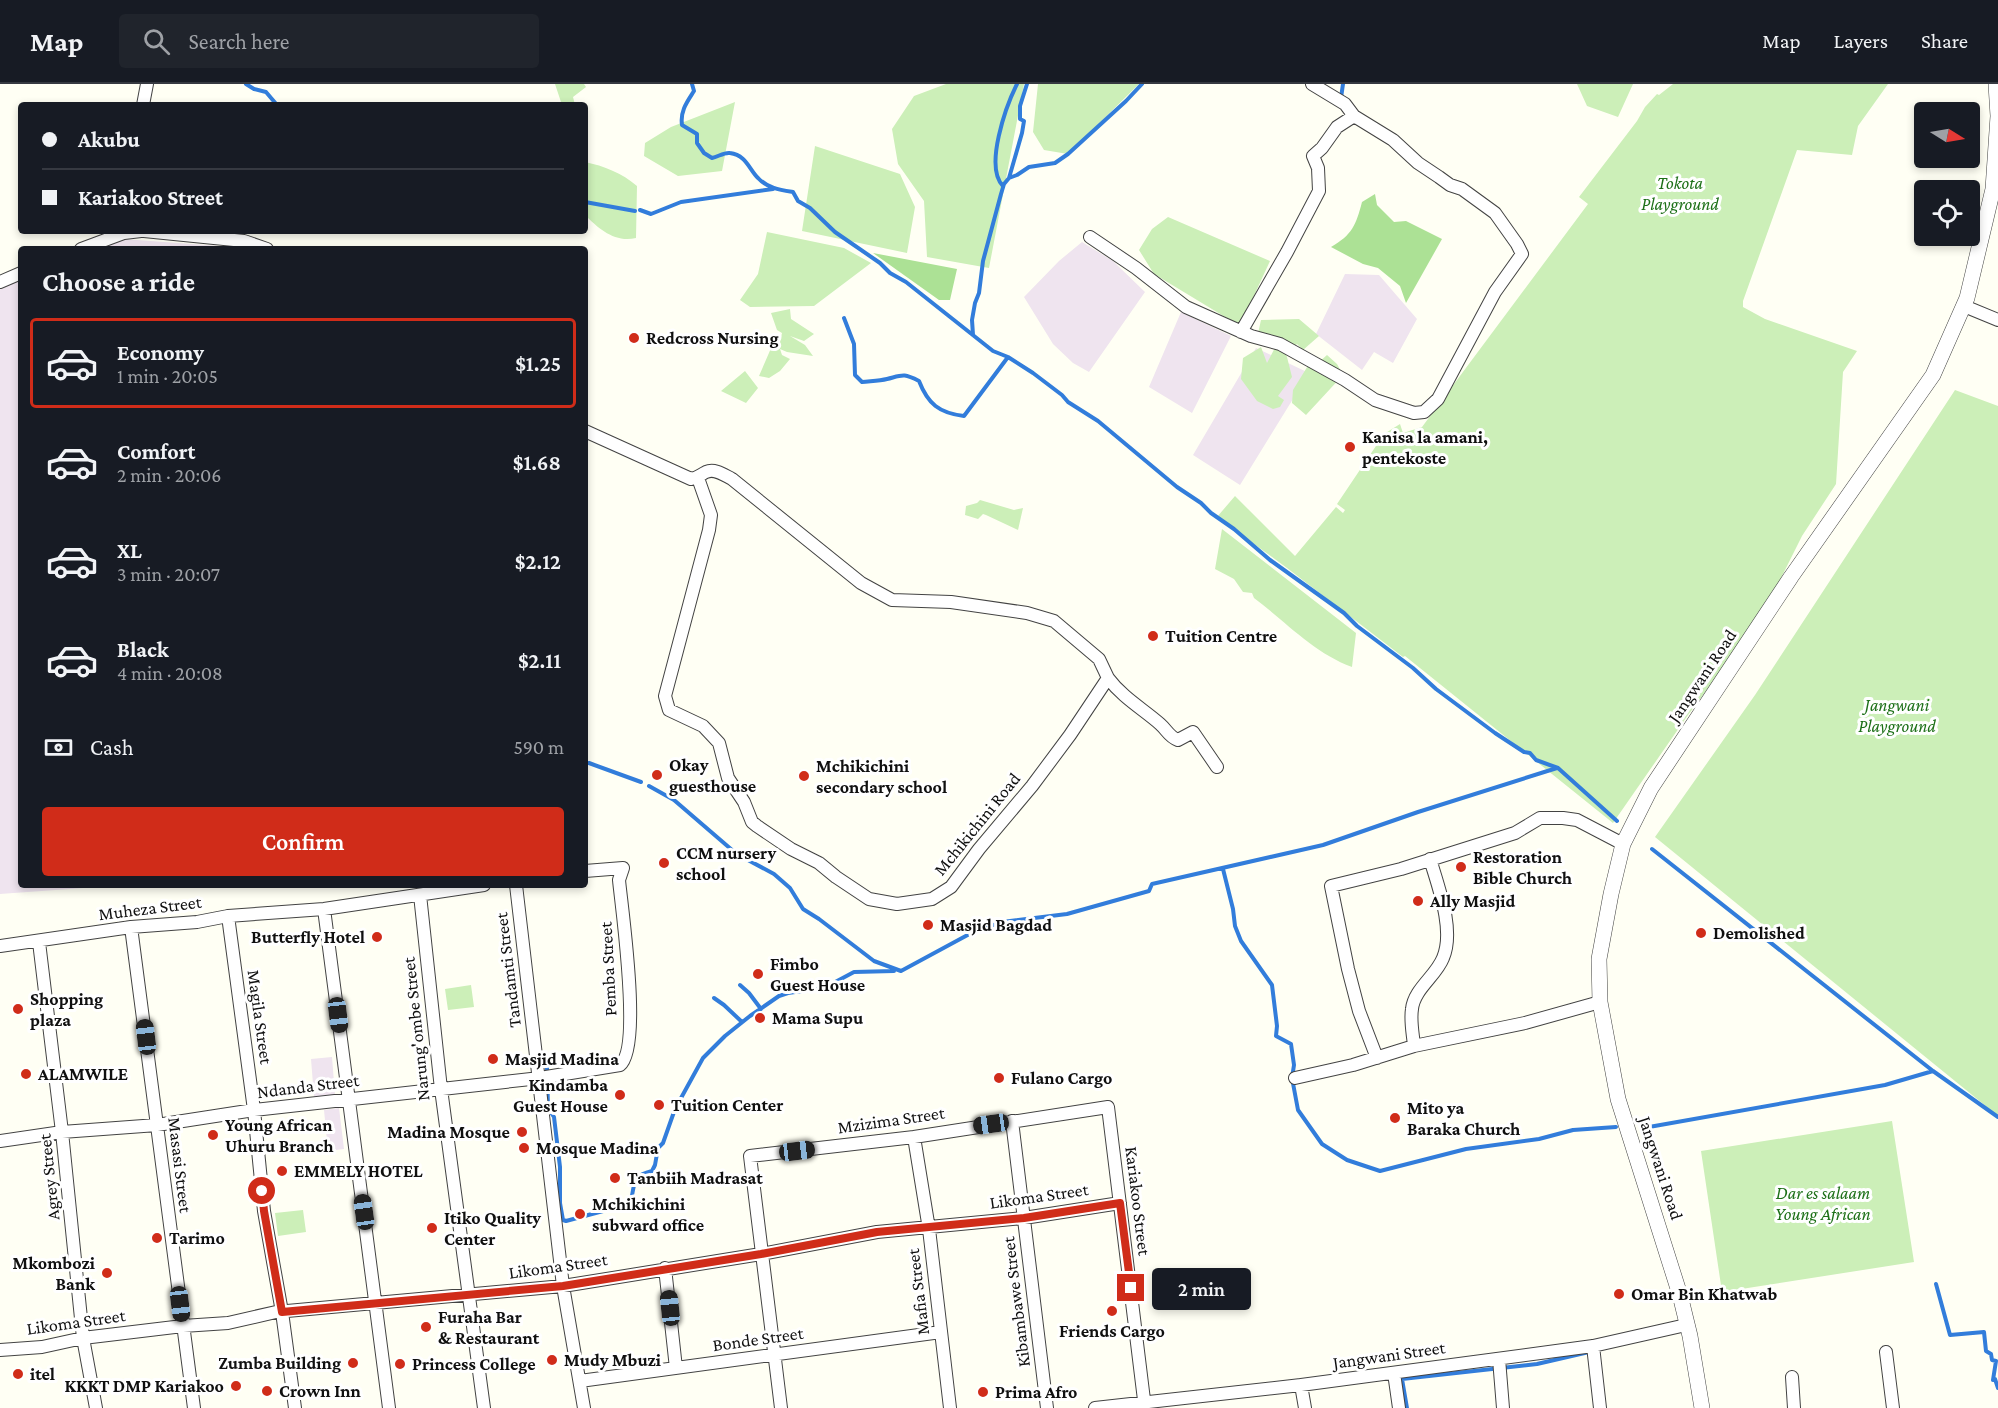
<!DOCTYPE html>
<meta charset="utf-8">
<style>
:root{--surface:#171b24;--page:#20242c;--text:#f1f3f6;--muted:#9ea1a6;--line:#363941;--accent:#d02c19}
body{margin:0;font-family:"Crimson Pro",serif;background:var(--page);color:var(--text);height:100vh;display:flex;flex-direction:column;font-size:22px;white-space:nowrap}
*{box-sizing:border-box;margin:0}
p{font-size:20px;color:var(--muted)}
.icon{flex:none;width:33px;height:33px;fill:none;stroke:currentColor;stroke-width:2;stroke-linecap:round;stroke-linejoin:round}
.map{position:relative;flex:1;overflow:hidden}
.side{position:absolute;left:18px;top:162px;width:570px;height:642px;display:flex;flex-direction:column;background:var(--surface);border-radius:6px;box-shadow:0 3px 9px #0003}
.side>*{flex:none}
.hud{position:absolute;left:18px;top:18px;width:570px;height:132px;border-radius:6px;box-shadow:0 3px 9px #0003;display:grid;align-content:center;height:132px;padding:0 24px;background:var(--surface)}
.needle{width:39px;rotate:101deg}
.buttons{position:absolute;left:1914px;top:18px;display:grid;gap:12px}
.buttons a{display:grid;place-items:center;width:66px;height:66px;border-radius:6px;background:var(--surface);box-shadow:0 3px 9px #0003;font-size:30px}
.end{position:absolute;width:27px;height:27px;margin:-14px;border:8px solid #d02c19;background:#fff;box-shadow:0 0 0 3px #fff}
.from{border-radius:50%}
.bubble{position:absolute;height:42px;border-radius:6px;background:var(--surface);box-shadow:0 3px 9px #0003;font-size:20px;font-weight:600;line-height:42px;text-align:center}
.car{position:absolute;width:18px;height:36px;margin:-18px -9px;border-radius:8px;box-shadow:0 0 4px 2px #0007;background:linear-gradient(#222 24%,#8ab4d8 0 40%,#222 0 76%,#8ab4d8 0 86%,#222 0)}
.hud b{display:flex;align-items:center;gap:21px;height:57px;font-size:22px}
.hud b+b{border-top:2px solid var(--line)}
.hud i{width:15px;height:15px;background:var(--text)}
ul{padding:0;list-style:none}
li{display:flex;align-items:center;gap:18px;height:90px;margin:0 12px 9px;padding:0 12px;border:3px solid transparent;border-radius:6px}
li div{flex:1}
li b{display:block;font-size:22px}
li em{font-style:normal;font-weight:600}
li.current{border-color:var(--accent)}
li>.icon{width:54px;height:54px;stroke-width:1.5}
h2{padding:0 24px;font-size:27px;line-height:72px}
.pay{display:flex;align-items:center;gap:15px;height:66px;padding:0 24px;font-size:22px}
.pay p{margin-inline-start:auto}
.action{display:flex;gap:12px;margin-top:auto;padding:12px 24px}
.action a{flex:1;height:69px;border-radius:6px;background:var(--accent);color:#fff;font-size:24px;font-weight:600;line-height:69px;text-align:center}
header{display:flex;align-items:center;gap:36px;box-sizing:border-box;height:84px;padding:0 30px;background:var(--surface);border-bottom:2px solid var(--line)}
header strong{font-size:28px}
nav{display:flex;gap:33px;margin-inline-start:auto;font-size:21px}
.search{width:420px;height:54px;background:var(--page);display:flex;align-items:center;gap:15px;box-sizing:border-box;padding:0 21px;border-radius:6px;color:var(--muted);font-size:22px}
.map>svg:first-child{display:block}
</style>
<header>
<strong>Map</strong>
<div class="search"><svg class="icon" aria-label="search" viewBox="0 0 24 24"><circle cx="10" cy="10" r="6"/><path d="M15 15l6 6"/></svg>Search here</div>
<nav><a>Map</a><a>Layers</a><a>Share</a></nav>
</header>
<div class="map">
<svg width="1998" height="1324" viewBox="0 0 1998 1324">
<rect width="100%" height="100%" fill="#fffff4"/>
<path fill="#efe4ef" d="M123,155l124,9 1,1h-151z
M1082,158l31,19 32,31 -56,80 -16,-9 -20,-19 -29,-47 35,-36z
M1345,190l34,1 38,44 -24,44 -19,-11 -12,18 -46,-36z
M21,196v605h104l-125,9v-606z
M1181,228l50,24 -39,77 -43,-26z
M1256,264l53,25 -69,112 -47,-30z
M332,973l3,38 -21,2 -3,-38z
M339,1024l5,41 -16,2 -4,-41z"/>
<path fill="#ccefb8" d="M555,0h29l2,3 -13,10 2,8h-13z
M946,0h78l-35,184 -62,-11 -3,-56 -26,-37 -6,-35 22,-33z
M1038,0h101l-71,70 -24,-4 -11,-18z
M1577,0h56l-15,33 -31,-11z
M1673,0h215l-30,42 -6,29 -55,-5 -54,151v6l22,12 92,32 -14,21 -7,112 -34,52 -41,82 -73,97 -75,108 -208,-167 -2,1 -116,-89 -70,-51 18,-21 60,60 41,-49 7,6 2,-3 -8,-6 47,-70 16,-10 3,9 19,-6 166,-223 -9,-7 58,-76 8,-14 12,-13 2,1z
M735,18l-13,69 -44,5 -34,-20 1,-13 26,-16z
M815,62l85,28 15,33 -8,46 -105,-22z
M585,78c19,4 37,11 52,24l-1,52c-21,5 -37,-9 -51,-23z
M1168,133l102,44 -30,65 -86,-52 -15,-24 13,-21z
M767,148l77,16 27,15 -57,43 -64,1 -10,-7 18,-26z
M790,225l1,10 23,15 -10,7 -14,-5 15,9 8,11 -26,-4 -7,-3 2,6 8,4 -10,12 -11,7 -10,-2 16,-37 4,8 3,-14 -5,-3 -6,-17z
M1299,235l20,17 -16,14 -6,-6 -11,9 -8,-16 -9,-3 -2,6 -10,-2 4,-18z
M1279,256l8,17 5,20 -14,19 6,4 -4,7 -7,2 -16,-8 -16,-22 2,-21 18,-11 6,16z
M1327,271l10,9 6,11 -37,40 -14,-12 1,-13 16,-26h8z
M745,287l13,17 -12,15 -25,-12z
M1955,306l43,16v710l-343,-279 100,-142z
M980,416l34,10 9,-2 -5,22 -32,-15 -3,-1 -5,5 -13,-4 1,-9 11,-3z
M1222,445l134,104 -4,34c-38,-14 -66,-45 -98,-69l-2,-5 -9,-1 -9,-13 -19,-10z
M471,901l3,22 -26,3 -3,-21z
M1892,1037l22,141 -192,30 -21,-141z
M303,1126l3,22 -28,4 -3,-23z"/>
<path fill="#ace195" d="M1375,110l2,11 17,17 12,-1 36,18 -36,64 -6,-17 -22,-18 -15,-4 -32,-17c21,-12 25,-22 31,-45z
M873,169l84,16 -7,31h-11z"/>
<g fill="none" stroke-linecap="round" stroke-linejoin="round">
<path stroke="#327ddb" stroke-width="4" d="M246,0l8,5 12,3 11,13
M692,0l2,7c-7,11 -14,20 -12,34l15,9v9l7,10 8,5c6,-1 12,-6 18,-5 16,2 19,16 28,25 9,10 23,12 35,14l5,9 12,7 25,24 45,31 10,10 16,9 87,69 15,6 25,16 29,22 6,7 30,19 79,66 24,16 10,10 23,16 36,31 74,53 13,13 56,42 23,21 59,44 29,19 6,1 6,7 22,8 59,53
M1341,14l2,-14
M1009,94l8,-3 12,-8 26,-4 13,-9 58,-53 16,-17
M1003,102c-19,-19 3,-80 14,-102
M585,118l50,9
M640,126l11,4 30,-12 92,-13
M844,234l10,26 1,31 7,7c8,-1 17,-1 25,-3 16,-4 16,-6 32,2 9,23 20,32 45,35l44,-59
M973,251l-1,-15 3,-17 4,-10 4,-32 18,-67 3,-10 5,-6 13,-45 2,-12 -4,-2v-13l7,-22
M589,679l52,19
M649,702l25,14 65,56
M1652,765l281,222 65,46
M746,775l28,15 16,14 13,21 16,10 55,42 27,10 74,-40 27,-9 65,-8 82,-23 3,-7 171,-39 95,-33 139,-44
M1223,785l10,40 2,17 6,15 31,44 5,41 -1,10 15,8 3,21 -2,13 6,32 24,34 25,16 33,11 86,-22 73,-10 34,-9 43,-3
M740,901l9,8 12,16
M714,914l10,7 18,17
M547,984l1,40 6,9 6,50v36l3,17 3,1 52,-14v-3l13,-3c4,-19 1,-25 21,-30l3,-6 3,-17 5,-5 12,-34 28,-51 22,-22 25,-20 29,-20 9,-3 36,-5 30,-16 40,-1
M1649,1043l236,-42 48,-14
M1936,1200l14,51 34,-3 2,19 5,3 1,6 4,1 -3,19 2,-1 3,9
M1407,1324l-5,-29 135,-15 52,-12"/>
<g stroke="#434343" stroke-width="14">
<path id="minor" d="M143,21l4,-21
M144,147l100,10 23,8
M1090,153l46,31 50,39 65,29 29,8 65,36 30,20 39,13 10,-1 14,-13 57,-107 27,-38 -5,-10 -22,-31 -33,-24 -12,-4 -11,-8 -21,-14 -25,-23 -39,-24 -9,-12 -33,-20
M81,165l43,-16 17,-2
M0,198l21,-9
M1964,222l34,14
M1241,248l46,-80 32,-61 -1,-23 -5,-12 9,-8 15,-21 17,-11
M585,347l106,48c7,-1 9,-4 15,-7 9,-4 18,3 26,7l129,104 31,17 59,2 76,11 27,8 45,38 9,19 -38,57 -38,51 -53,63 -28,38 -19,12 -35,5 -28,-5 -33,-22 -17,-14 -28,-14 -34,-23 -5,-4 -8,-20 -16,-24 -9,-35 -16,-17 -34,-16 -4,-14 44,-166 2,-15 -13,-37
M1108,594c15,20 35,31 52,46 7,6 9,13 18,16l15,-8 24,35
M516,801l47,401 21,122
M420,811l21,194 43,319
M324,825l65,499
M228,832l26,194 10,101 18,101 13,96
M131,843l63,481
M39,858l23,190 21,206 13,70
M0,862l131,-19 66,-5 31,-6 96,-7 160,-24
M1414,962c-1,-12 -4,-25 -2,-37 2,-20 24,-33 31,-51 12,-28 -5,-72 -13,-99
M1377,974l-18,-47 -11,-42 -17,-83 70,-17 114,-36 25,-15h23l14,2 46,24
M1295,994l58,-13 61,-19 111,-23 75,-21
M1012,1037l35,287
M914,1053l15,92 21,179
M0,1057l62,-9 95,-7 97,-15 286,-32 80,-13c22,-17 2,-154 -1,-185l4,-12 -38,3
M665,1184l11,100
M1593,1262l7,62
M0,1266l42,-3 41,-9 100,-12 45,-3 48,-11 287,-26 198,-32 116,-22 147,-14 96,-15
M1886,1268l7,56
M1499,1275l4,49
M1394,1289l5,35
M1792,1293l2,31
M580,1297l361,-49
M1301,1301l4,23
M781,1324l-31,-252 164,-19 194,-30 37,301
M1095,1324l206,-23 292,-39 93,-21"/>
</g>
<g stroke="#434343" stroke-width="16">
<path id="tertiary" d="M1702,1324l-12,-72 -10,-41 -62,-196 -18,-97 -1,-43 12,-65 12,-50 28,-56 140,-211 142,-202 34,-77 26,-109 5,-73 -2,-32"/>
</g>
<use href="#minor" stroke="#fff" stroke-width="12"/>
<use href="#tertiary" stroke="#fff" stroke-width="15"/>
</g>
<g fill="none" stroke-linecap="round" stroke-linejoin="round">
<path stroke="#d02c19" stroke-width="8" d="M262,1107l2,20 18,101 281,-26 198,-32 116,-22 147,-14 96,-15 11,85"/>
</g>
<g fill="#d02c19" stroke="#fff" stroke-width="2">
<circle cx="634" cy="254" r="6"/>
<circle cx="1350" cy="363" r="6"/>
<circle cx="1153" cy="552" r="6"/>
<circle cx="657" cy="691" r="6"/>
<circle cx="804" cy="692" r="6"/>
<circle cx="664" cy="779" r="6"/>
<circle cx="1461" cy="783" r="6"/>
<circle cx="1418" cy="817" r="6"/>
<circle cx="928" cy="841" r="6"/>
<circle cx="1701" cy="849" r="6"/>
<circle cx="377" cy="853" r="6"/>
<circle cx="758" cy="890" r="6"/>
<circle cx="18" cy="925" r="6"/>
<circle cx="760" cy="934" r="6"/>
<circle cx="493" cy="975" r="6"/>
<circle cx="26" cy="990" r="6"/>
<circle cx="999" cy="994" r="6"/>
<circle cx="620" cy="1011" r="6"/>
<circle cx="659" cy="1021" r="6"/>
<circle cx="1395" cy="1034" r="6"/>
<circle cx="522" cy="1048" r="6"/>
<circle cx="213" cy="1051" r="6"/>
<circle cx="524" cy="1064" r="6"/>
<circle cx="282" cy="1087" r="6"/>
<circle cx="615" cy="1094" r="6"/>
<circle cx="580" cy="1130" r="6"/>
<circle cx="432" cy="1144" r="6"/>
<circle cx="157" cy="1154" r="6"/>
<circle cx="107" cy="1189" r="6"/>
<circle cx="1619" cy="1210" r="6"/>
<circle cx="1112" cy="1227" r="6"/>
<circle cx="426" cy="1243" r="6"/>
<circle cx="552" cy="1276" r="6"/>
<circle cx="353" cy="1279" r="6"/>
<circle cx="400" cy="1280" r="6"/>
<circle cx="18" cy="1290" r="6"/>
<circle cx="236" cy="1302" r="6"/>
<circle cx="267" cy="1307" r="6"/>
<circle cx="983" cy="1308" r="6"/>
</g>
<g text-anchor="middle" stroke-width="6" stroke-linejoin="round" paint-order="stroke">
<g font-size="18" font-style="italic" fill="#1d7018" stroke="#fff">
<text x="1680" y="105">Tokota<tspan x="1680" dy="21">Playground</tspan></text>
<text x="1897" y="627">Jangwani<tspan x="1897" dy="21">Playground</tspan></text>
<text x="1823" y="1115">Dar es salaam<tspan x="1823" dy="21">Young African</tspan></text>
</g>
<g font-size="18" font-weight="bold" fill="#101010" stroke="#fff" text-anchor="start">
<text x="646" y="260">Redcross Nursing</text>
<text x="1362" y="359">Kanisa la amani,<tspan x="1362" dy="21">pentekoste</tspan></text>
<text x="1165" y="558">Tuition Centre</text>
<text x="669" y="687">Okay<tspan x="669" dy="21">guesthouse</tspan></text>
<text x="816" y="688">Mchikichini<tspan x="816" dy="21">secondary school</tspan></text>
<text x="676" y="775">CCM nursery<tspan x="676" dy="21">school</tspan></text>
<text x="1473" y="779">Restoration<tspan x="1473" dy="21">Bible Church</tspan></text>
<text x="1430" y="823">Ally Masjid</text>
<text x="940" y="847">Masjid Bagdad</text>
<text x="1713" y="855">Demolished</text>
<text x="365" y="859" text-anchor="end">Butterfly Hotel</text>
<text x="770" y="886">Fimbo<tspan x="770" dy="21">Guest House</tspan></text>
<text x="30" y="921">Shopping<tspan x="30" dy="21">plaza</tspan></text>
<text x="772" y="940">Mama Supu</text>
<text x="505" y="981">Masjid Madina</text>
<text x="38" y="996">ALAMWILE</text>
<text x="1011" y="1000">Fulano Cargo</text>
<text x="608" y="1007" text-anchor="end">Kindamba<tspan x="608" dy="21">Guest House</tspan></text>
<text x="671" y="1027">Tuition Center</text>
<text x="1407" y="1030">Mito ya<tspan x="1407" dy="21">Baraka Church</tspan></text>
<text x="225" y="1047">Young African<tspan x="225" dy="21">Uhuru Branch</tspan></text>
<text x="510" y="1054" text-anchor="end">Madina Mosque</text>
<text x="536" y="1070">Mosque Madina</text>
<text x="294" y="1093">EMMELY HOTEL</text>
<text x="627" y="1100">Tanbiih Madrasat</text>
<text x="592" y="1126">Mchikichini<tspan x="592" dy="21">subward office</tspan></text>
<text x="444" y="1140">Itiko Quality<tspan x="444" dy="21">Center</tspan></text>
<text x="169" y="1160">Tarimo</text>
<text x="95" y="1185" text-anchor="end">Mkombozi<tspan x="95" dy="21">Bank</tspan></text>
<text x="1631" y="1216">Omar Bin Khatwab</text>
<text x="438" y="1239">Furaha Bar<tspan x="438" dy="21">&amp; Restaurant</tspan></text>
<text x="1112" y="1253" text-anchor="middle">Friends Cargo</text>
<text x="564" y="1282">Mudy Mbuzi</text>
<text x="341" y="1285" text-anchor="end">Zumba Building</text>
<text x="412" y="1286">Princess College</text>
<text x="30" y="1296">itel</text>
<text x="224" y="1308" text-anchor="end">KKKT DMP Kariakoo</text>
<text x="279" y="1313">Crown Inn</text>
<text x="995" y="1314">Prima Afro</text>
</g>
<g font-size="18" fill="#101010" stroke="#fff">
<text transform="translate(1702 592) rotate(-56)" y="6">Jangwani Road</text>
<text transform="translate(977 740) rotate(-51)" y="6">Mchikichini Road</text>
<text transform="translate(150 824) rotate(-7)" y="6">Muheza Street</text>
<text transform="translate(608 885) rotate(-93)" y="6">Pemba Street</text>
<text transform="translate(508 886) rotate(-97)" y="6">Tandamti Street</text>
<text transform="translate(260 933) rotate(82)" y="6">Magila Street</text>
<text transform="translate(416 945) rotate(-96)" y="6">Narung'ombe Street</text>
<text transform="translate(308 1002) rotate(-7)" y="6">Ndanda Street</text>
<text transform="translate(891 1036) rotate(-8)" y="6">Mzizima Street</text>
<text transform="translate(180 1081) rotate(83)" y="6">Masasi Street</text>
<text transform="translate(1661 1084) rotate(72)" y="6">Jangwani Road</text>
<text transform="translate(49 1093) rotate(-96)" y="6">Agrey Street</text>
<text transform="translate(1039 1112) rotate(-8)" y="6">Likoma Street</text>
<text transform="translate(1138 1117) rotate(83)" y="6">Kariakoo Street</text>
<text transform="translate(558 1182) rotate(-8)" y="6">Likoma Street</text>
<text transform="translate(918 1208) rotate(-97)" y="6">Mafia Street</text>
<text transform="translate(1016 1218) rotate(-97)" y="6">Kibambawe Street</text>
<text transform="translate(76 1238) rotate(-8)" y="6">Likoma Street</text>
<text transform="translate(758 1255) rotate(-8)" y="6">Bonde Street</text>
<text transform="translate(1389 1271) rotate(-8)" y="6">Jangwani Street</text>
</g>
</g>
</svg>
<div class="buttons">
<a><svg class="needle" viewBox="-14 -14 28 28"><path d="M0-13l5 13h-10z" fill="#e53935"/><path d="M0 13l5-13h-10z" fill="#9ea1a6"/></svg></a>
<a><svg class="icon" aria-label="locate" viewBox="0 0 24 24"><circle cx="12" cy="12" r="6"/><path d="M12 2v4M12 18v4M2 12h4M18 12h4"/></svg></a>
</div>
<i class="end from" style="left:262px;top:1107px"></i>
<i class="end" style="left:1131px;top:1204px"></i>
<div class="bubble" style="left:1152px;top:1184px;width:99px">2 min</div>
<i class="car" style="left:338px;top:931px;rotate:173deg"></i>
<i class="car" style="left:146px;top:953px;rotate:353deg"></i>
<i class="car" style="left:991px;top:1040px;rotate:262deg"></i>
<i class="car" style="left:797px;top:1067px;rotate:83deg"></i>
<i class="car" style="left:364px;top:1128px;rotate:352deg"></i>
<i class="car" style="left:180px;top:1220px;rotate:173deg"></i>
<i class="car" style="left:670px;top:1224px;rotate:354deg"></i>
<div class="hud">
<b><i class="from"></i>Akubu</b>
<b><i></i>Kariakoo Street</b>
</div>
<section class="side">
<h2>Choose a ride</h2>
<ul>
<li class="current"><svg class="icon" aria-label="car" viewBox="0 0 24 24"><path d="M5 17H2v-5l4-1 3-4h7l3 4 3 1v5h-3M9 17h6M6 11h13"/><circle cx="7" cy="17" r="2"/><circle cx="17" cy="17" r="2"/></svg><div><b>Economy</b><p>1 min · 20:05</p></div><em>$1.25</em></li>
<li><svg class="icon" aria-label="car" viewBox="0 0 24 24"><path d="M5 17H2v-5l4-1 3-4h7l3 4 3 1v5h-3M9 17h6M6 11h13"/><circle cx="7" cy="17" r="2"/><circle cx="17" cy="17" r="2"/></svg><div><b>Comfort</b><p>2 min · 20:06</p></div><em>$1.68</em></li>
<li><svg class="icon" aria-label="car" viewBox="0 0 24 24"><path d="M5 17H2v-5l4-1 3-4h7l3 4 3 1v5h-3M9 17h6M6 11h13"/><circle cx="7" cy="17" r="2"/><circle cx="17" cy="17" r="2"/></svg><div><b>XL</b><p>3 min · 20:07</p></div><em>$2.12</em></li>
<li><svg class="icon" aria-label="car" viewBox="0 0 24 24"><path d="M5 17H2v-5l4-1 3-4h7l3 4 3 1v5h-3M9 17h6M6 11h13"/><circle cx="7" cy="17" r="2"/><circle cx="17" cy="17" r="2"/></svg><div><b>Black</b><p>4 min · 20:08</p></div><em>$2.11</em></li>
</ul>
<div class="pay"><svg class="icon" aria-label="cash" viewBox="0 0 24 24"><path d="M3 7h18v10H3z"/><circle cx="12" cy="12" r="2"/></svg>Cash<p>590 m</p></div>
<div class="action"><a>Confirm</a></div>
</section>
</div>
